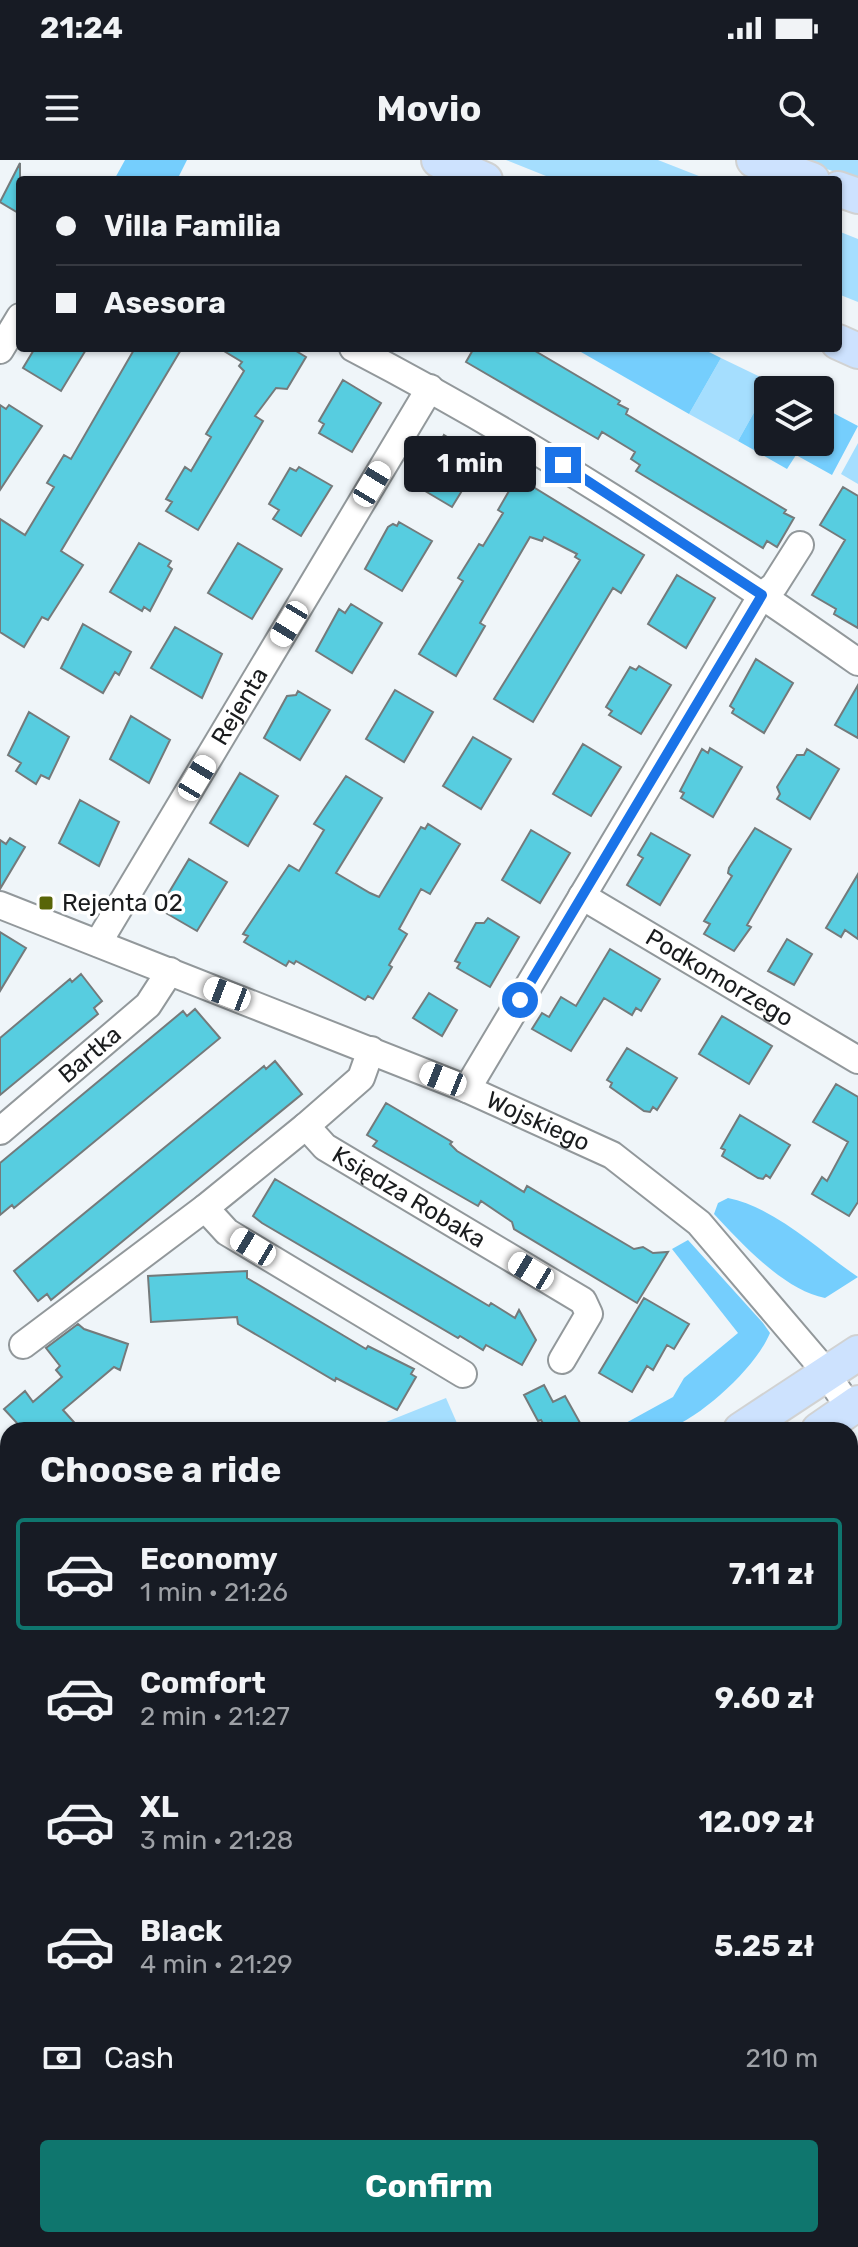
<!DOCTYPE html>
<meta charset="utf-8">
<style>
:root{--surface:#171b24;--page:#242831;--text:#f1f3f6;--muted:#9ea1a6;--line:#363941;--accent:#0f766e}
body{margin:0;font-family:Rubik,sans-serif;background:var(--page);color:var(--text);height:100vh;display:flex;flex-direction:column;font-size:30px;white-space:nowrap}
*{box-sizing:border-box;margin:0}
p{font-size:26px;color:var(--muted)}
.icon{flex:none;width:44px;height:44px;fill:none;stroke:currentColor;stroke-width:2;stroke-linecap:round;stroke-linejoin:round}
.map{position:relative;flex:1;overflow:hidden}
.panel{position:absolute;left:0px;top:1262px;width:858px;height:826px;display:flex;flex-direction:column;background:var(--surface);border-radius:24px 24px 0 0;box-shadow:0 2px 6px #0004}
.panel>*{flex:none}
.banner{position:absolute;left:16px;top:16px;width:826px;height:176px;border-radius:8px;box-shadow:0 2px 6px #0004;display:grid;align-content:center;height:176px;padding:0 40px;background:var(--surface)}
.fabs{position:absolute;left:754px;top:216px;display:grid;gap:16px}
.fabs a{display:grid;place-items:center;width:80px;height:80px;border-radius:8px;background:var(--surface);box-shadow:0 2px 6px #0004;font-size:40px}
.end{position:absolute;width:36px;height:36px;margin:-18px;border:10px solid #1a73e8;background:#fff;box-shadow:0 0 0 4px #fff}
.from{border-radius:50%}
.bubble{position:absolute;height:56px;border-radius:8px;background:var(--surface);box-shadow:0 2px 6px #0004;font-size:26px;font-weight:700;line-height:56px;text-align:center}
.car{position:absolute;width:24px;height:48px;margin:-24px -12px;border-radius:10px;box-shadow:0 0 6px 2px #0007;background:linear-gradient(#fff 24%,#345 0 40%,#fff 0 76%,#345 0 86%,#fff 0)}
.banner b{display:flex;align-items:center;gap:28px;height:76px;font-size:30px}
.banner b+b{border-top:2px solid var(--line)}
.banner i{width:20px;height:20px;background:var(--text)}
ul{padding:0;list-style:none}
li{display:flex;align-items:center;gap:24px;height:112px;margin:0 16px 12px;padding:0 24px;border:4px solid transparent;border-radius:8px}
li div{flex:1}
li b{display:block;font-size:30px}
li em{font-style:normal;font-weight:700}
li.active{border-color:var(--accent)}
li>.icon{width:72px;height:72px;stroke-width:1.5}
h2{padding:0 40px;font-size:36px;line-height:96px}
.pay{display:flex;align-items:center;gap:20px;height:88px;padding:0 40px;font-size:30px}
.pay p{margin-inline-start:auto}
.cta{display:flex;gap:16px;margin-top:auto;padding:16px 40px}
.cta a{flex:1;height:92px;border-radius:8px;background:var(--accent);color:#fff;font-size:32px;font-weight:700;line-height:92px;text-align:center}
.status{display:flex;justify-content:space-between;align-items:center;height:56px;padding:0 40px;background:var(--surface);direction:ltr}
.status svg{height:22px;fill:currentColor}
header{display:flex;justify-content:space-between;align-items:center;height:104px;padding:0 40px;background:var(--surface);font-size:36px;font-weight:700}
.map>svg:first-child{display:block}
</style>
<div class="status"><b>21:24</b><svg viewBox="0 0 49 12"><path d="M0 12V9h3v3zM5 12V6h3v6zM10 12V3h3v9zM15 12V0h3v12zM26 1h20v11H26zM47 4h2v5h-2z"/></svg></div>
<header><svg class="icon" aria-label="menu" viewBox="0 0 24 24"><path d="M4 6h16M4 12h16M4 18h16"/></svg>Movio<svg class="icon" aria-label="search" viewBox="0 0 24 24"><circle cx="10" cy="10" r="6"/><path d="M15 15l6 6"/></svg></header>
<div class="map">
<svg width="858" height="2087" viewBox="0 0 858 2087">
<rect width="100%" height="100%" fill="#eff5f9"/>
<path fill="#a5defe" d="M506,0h152l51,20h-153z
M801,0h57v20z
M838,71l20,8v63l-20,-8z
M721,198l50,24 -33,59 -49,-27z
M858,283v41l-17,-10z
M446,1238l14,32h-89l10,-6z
M858,1336v37l-8,5v-37z
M858,1406v294l-8,-7v-282z
M8,1727v106l-8,4v-105z
M0,1878l8,8v90l-8,-7z
M850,1934l8,1v152h-452l4,-7h440z"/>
<path fill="#75cefd" d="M125,0h62l-10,20h-63z
M574,188h127l20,10 -32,56z
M771,222l16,8h-19v52h52v-36l38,20 -26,49 -36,-20 -9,14 -49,-28z
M728,1038c48,10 90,52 130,79l-33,21c-41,-8 -83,-54 -111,-84l4,-11z
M688,1080l75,83 7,10c-14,34 -67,83 -102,96 -15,5 -39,1 -55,1l60,-33 11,-19 54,-45 -66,-84z
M858,1373v33l-8,5v-33z
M850,1693l8,7v149l-8,-9z
M850,1876l8,2v57l-8,-1z
M0,1969l8,7v104h402l-4,7h-406z"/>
<path fill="#57cde0" stroke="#747a7b" stroke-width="2" d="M20,3v51l-20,-12z
M35,188h52l-26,43 -38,-23z
M135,188h47l-121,203 22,14 -35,55 -6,-3 -18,30 -24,-15v-113l25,16 29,-48 -7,-4 17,-28 7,4z
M219,188h72l15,9 -19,32 -11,-1 -21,28 8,5 -65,109 -32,-19 6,-9 -6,-3 19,-32 6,4 20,-34 -5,-3 38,-63 -5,-5 3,-4z
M474,188h56l90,53 -2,3 10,5 -2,5 160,96 -2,3 10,5 -17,29 -10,-6 -4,7 -127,-77 4,-6 -9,-6 4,-7 -33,-20 -4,7 -132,-77z
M343,220l38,23 -29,49 -33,-19 5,-9 -5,-3z
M0,245l6,4 3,-4 33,21 -42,64z
M444,275l38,23 -30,49 -32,-19 3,-5 -5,-2z
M299,307l33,19 -31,50 -28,-17 6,-9 -10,-6 21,-36 6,3z
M517,317l127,78 -23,38 -8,-5 -80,134 -39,-23 86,-139 -5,-3 2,-3 -33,-17 -2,4 -12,-4 -50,86 5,3 -29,50 -37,-22 44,-73 -5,-3 13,-21 8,-13 4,2 20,-33 -5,-3z
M843,327l15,9v132l-24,-14 2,-5 -24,-14 33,-55 -25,-15z
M399,362l33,19 -30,50 -37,-22 23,-42 5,-3 4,2z
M139,383l32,18 -3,5 4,3 -22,42 -6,-4 -2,4 -32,-19z
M238,383l44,26 -30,50 -44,-26z
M677,415l38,23 -29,50 -38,-24z
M351,444l31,19 -30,50 -36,-22 23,-42 6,4z
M83,464l48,28 -12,23 -4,-3 -12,21 -42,-25z
M175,467l47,27 -20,44 -51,-30z
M756,499l37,24 -29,50 -32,-20 2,-4 -4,-3z
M639,506l32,19 -30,49 -32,-19 3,-4 -6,-4 24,-40 6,3z
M858,525v53l-23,-13z
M395,530l38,22 -29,50 -38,-23z
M298,531l32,19 -30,50 -36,-22 23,-42 9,-1z
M29,552l40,25 -20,42 -8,-4 -5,9 -20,-13 5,-8 -13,-8z
M131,556l39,24 -21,43 -39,-24z
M473,577l38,22 -30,50 -38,-23z
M583,584l38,23 -30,49 -38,-22z
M710,588l32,19 -29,50 -32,-19 3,-5 -4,-2 22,-42 6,4z
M807,589l32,20 -29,50 -33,-20 3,-5 -3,-7 20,-32h7z
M240,613l38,23 -30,50 -38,-23z
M346,616l36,22 -46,75 34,20 9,4 42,-70 4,2 3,-5 32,20 -30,50 -9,-5 -22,40 8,5 -18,31 3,2 -19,32 -5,-3 -3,4 -69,-39 -2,3 -5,-3 -3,5 -42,-24 4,-6 -5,-2 46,-69 10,6 25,-41 -10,-6z
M80,640l39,22 -20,44 -40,-23z
M755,668l36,21 -44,76 4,2 -17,24 -30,-17 6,-10 -6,-3 28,-45 -4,-3 1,-5z
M531,670l39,23 -30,50 -38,-23z
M651,673l39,22 -30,50 -33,-20 16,-27 -5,-3z
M10,678l15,9 -25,42v-49l6,4z
M189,699l38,23 -30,49 -38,-22z
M858,714v65l-13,-9 -4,7 -15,-9z
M488,758l31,19 -29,50 -33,-19 3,-5 -5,-2 21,-38h8z
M0,772l26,16 -26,43z
M787,779l25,15 -18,31 -26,-14z
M610,789l50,30 -19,32 -5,-3 -4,7 -28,-17 -33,53 -39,-22 10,-16 7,4 12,-20 15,9z
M81,814l21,27 -8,7 4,6 -98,81v-57l70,-59 2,3z
M429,833l28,17 -15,26 -29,-18z
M195,849l25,29 -206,170 -2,-3 -12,10v-52l183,-152 4,5z
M722,856l50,30 -23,38 -50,-30z
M627,888l50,30 -20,32 -4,-3 -3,5 -6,-1 -34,-24 2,-4 -5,-3z
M275,901l27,33 -251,206 -4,-6 -9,7 -24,-30 250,-205 2,3z
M836,924l22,13v105l-9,14 -37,-22 10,-17 5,4 21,-39 -35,-20z
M386,943l66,39 -2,2 7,7 67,41 3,-6 107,63 9,-2 10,6 15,-1 -31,51 -123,-74 -2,-7 -31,-21 -3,5 -105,-60 4,-5 -10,-6z
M740,955l50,30 -20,33 -4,-3 -3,4 -5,-1 -36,-22 3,-6 -4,-2z
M275,1019l214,127 2,-3 24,15 4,-8 17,30 -14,25 -36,-20 -3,5 -23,-14 -2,2 -196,-115 -9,-7z
M247,1111v7l119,71 2,-3 46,23 -3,5 5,3 -19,33 -61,-32 -1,3 -73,-43 -24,-14 -1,-7 -86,5 -3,-46z
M644,1138l45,26 -15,25 -7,-4 -14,25 -6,-4 -15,26 -33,-19z
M78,1164l6,5 44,15 -8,26 -6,-3 -51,43 18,20h-65l1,-7 -13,-14 21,-18 8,11 29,-25 -6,-7 4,-4 -14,-18z
M544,1225l9,17 12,-6 19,34h-37l-6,-10 -3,1 -14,-26z"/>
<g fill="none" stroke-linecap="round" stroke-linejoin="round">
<g stroke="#92989b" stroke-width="30">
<g id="minor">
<path d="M353,188c177,92 342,200 505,314"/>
<path d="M0,190l20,-33"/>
<path id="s1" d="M582,736l276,164"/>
<path id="s2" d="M0,745l467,184 145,66 87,68 121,142 30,43"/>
<path id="s3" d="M98,783l332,-555"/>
<path d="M467,929l295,-494 12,-9 26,-41"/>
<path id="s4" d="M306,966l19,21 258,154 6,13 -27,46"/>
<path id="s5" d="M0,971l148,-126 22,-34"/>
<path d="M205,1048l22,24 236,142"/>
<path d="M23,1185l182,-137 101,-82 55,-48 10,-28"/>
<path d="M850,1308l8,-5"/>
</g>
</g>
<g stroke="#d1d2d2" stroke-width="38">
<path id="major" d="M439,0l46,20
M754,0l58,20
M838,29l20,7
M838,182l20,9
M741,1270l117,-77
M819,1270l39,-27
M0,1635l8,-4
M0,1671l8,-4"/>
</g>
<use href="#minor" stroke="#fff" stroke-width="26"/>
<use href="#major" stroke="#cde2fe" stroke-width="34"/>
</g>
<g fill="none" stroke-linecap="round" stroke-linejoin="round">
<path stroke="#1a73e8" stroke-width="10" d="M520,840l242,-405 -199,-130"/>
</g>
<rect fill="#586508" stroke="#fff" stroke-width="3" x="38" y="735" width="16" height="16" rx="4"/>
<g text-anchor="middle" stroke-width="7" stroke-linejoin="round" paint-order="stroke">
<g font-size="24" fill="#1a1c1e" stroke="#fff">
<text dy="8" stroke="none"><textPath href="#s3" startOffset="276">Rejenta</textPath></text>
<text dy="8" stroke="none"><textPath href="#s1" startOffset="160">Podkomorzego</textPath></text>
<text dy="8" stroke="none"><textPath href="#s5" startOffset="118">Bartka</textPath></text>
<text dy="8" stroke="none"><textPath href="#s2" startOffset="580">Wojskiego</textPath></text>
<text dy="8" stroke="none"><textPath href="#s4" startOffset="126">Księdza Robaka</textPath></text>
</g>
<g font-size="24" fill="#1a1c1e" stroke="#fff" text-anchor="start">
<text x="62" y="751">Rejenta 02</text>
</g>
</g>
</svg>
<div class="fabs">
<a><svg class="icon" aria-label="layers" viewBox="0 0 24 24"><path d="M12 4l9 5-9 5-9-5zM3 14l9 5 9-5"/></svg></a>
</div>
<i class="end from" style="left:520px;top:840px"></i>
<i class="end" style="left:563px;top:305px"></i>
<div class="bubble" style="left:404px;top:276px;width:132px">1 min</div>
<i class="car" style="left:372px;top:324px;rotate:31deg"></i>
<i class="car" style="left:289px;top:464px;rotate:211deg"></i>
<i class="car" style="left:197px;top:618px;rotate:31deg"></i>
<i class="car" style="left:227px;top:834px;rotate:291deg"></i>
<i class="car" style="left:443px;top:919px;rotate:292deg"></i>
<i class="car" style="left:253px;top:1087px;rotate:301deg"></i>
<i class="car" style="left:531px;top:1111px;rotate:301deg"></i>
<div class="banner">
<b><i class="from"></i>Villa Familia</b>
<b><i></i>Asesora</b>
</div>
<section class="panel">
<h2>Choose a ride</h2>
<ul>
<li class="active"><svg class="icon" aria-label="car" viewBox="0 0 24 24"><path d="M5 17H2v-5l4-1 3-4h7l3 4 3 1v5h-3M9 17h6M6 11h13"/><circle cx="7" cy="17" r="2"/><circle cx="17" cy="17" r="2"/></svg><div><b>Economy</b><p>1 min · 21:26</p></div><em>7.11 zł</em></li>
<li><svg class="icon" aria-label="car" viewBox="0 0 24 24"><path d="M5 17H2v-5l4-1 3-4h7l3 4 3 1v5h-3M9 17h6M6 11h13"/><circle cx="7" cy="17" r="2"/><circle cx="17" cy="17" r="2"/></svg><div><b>Comfort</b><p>2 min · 21:27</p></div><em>9.60 zł</em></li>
<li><svg class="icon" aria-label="car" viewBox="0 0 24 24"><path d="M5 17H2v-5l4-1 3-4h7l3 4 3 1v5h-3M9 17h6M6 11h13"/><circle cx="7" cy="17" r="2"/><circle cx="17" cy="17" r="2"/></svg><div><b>XL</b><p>3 min · 21:28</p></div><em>12.09 zł</em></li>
<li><svg class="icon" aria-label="car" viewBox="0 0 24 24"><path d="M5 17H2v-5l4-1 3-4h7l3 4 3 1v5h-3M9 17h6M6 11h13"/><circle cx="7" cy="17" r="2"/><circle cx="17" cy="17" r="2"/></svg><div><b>Black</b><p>4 min · 21:29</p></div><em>5.25 zł</em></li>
</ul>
<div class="pay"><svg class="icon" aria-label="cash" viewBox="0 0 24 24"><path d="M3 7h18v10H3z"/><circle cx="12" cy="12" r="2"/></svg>Cash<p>210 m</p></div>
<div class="cta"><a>Confirm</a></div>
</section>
</div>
